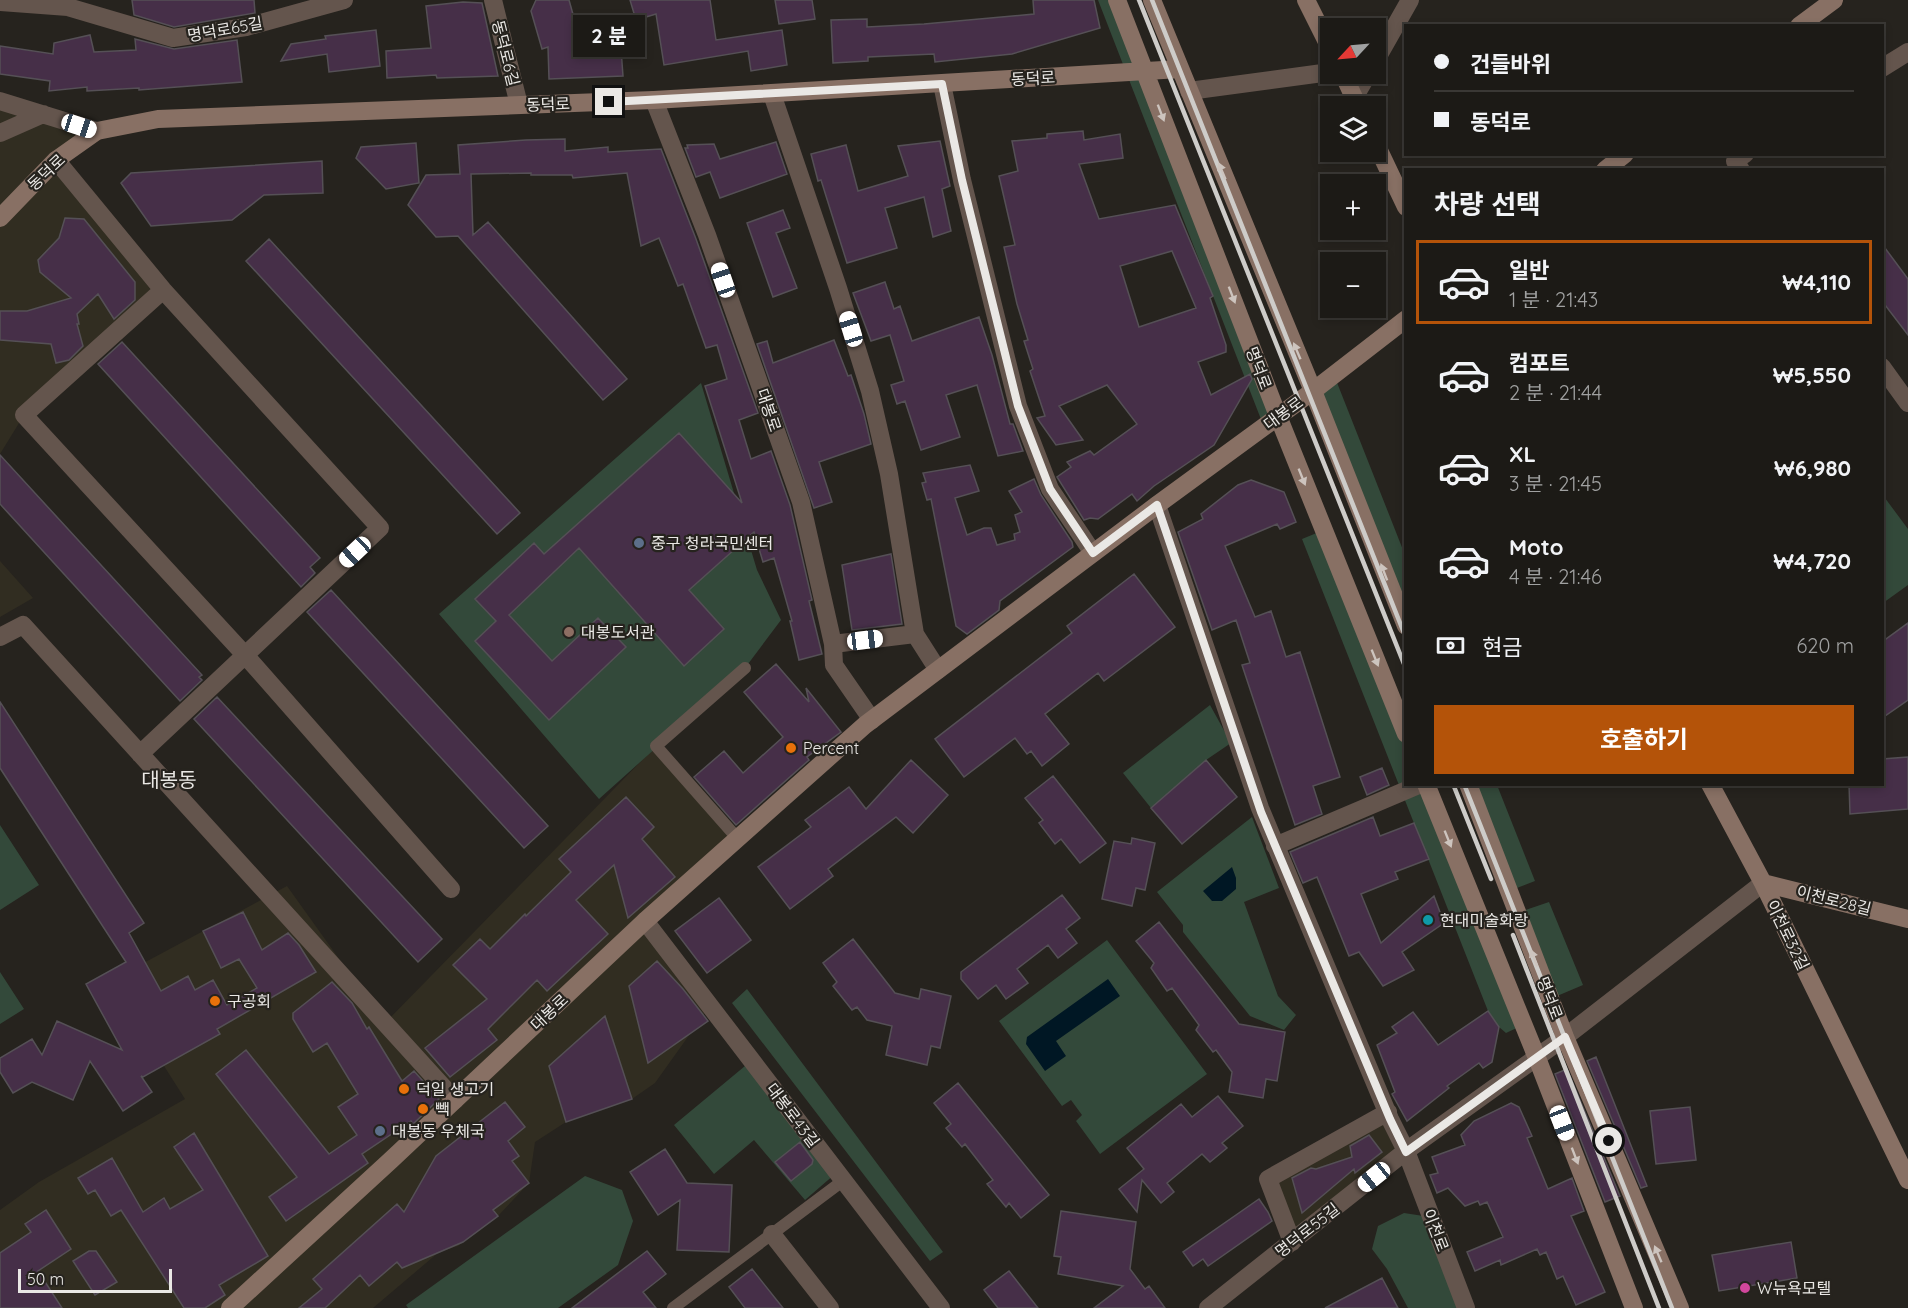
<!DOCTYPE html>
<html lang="ko">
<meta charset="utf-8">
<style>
:root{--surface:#1c1a16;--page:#25231f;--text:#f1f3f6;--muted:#a0a1a1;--line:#3a3835;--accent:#b45309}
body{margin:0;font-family:Quicksand,"Noto Sans KR",sans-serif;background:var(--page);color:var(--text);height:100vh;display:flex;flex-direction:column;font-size:22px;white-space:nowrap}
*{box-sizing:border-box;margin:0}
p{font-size:20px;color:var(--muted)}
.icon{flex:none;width:33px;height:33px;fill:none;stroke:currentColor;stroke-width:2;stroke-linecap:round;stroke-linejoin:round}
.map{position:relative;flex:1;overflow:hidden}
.sheet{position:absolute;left:1404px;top:168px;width:480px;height:618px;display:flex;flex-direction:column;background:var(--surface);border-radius:0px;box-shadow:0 3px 9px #0003,0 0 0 2px var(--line)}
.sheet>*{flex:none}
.top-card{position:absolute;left:1404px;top:24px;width:480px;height:132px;border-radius:0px;box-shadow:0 3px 9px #0003,0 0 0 2px var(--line);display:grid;align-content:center;height:132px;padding:0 30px;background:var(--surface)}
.needle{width:39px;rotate:244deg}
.tools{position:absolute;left:1320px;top:18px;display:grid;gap:12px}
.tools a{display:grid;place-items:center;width:66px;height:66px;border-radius:0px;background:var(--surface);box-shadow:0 3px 9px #0003,0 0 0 2px var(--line);font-size:30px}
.scale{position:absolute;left:18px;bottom:15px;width:154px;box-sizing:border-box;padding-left:6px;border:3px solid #eae8e5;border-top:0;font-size:16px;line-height:21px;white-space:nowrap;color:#eae8e5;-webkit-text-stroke:4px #26231e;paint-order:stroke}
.end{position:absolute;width:27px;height:27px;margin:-14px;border:8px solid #eae8e5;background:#111;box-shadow:0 0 0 3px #111}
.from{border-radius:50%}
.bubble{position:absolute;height:42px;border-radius:0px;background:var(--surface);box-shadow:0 3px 9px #0003,0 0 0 2px var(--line);font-size:20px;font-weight:700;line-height:42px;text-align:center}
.car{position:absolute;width:18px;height:36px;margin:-18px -9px;border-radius:8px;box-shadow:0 0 4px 2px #0007;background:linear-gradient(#fff 24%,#345 0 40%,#fff 0 76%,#345 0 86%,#fff 0)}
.top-card b{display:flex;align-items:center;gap:21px;height:57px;font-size:22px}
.top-card b+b{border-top:2px solid var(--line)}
.top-card i{width:15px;height:15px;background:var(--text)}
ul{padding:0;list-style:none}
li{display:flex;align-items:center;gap:18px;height:84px;margin:0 12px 9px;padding:0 18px;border:3px solid transparent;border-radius:0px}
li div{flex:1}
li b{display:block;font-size:22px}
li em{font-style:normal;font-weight:700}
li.active{border-color:var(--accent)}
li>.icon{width:54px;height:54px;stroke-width:1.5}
h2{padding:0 30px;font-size:27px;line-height:72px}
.pay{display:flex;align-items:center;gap:15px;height:66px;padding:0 30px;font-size:22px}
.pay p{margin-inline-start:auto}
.action{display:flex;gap:12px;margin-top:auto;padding:12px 30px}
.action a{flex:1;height:69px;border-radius:0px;background:var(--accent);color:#fff;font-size:24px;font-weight:700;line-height:69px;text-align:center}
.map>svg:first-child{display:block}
</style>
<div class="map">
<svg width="1908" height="1308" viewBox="0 0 1908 1308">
<rect width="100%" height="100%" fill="#26231e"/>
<path fill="#312d21" d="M0,100l97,31 -40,28 106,131 -139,125 -24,39z
M0,561l33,37 -33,19z
M656,746l82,93 -93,82 65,85 -55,77 -23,16 -66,23 -31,20 -6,41 -31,33 -40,30 -19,6 -66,56h-373v-98l39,-28 146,-83 -75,-118 177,-95 98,137z
M1385,1105l21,46 -117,93 -27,-70z"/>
<path fill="#33493a" d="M1098,0h19l161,416 -14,11z
M1334,375l71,180v72l-92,-236z
M701,383l56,187 24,50 -36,48 -146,131 -160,-185z
M1882,494l26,35v56l-25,18z
M1324,530l81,204 1,50 20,1 97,240 -17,8 -7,-6 -11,-16 -186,-472z
M1210,705l21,38 -25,17 -55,48 -28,-35z
M1467,785h30l38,96 -26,10z
M1252,817l27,71 -35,14 34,94 18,19 -12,15 -34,-14 -67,-84v-7l-26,-33z
M0,825l39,60 -39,25z
M1549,902l34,83 -33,14 -33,-86z
M1107,940l100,134 -107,80 -24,-33 6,-6 -11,-15 -9,6 -63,-85z
M0,972l24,37 -24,15z
M747,989l196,263 -13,9 -198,-258z
M745,1066l90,108 -30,26 -51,-60 -40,34 -40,-49z
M585,1176l37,14 11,31 -15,44 -60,43h-150l-2,-3z
M1404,1213l26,4 36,91h-58l-21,-39 -15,-20 6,-23z"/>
<path fill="#001724" d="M1232,867l4,11v11l-14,12h-10l-9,-10z
M1108,979l12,17 -64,45 10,15 -21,15 -19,-27 1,-7z"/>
<path fill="#462f48" stroke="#555056" stroke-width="1.5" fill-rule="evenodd" d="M132,0h122l1,13 -81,14 -40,-12z
M536,0h33l14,50 38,-1 2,27 -74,3 -1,-32 -6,2 -11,-38z
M630,0h80l6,40 66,-10 5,35 -36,6 -3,-20 -84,14 -8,-51 -20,6z
M775,0h37l3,19 -36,5z
M1033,0h61l6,28 -88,26 -77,8 -1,-8 -66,3v4l-35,2 -2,-43 36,-1v8l57,-3 110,-10z
M463,2l19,1 16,73 -61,2 -1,-3 -49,3 -1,-27 45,-3 -5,-42z
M376,30l4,36 -51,6 -2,-18 -46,7 10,-17 35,-5 -1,-3z
M90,35l4,17 42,-2 -1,-11 39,10 63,-9 5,42 -103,8v-2l-52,3v-4l-38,4 1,-10 -50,-7v-28l53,8 1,-11z
M1083,131l1,9 36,-6 3,24 -44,6 20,55 76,-14 38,91 -3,2 16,47v7l-28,10 13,33 39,-21 2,5 -38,66 -60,41 -17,15 -5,-7 -34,25 -8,-1 -6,2 -27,-43 14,-10 -4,-5 23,-11 4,4 43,-31 -30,-39 -48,21 24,34 -27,5 -19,-27 8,-2 -15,-45 3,-2 -9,-28 4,-1 -11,-36 -13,-57 11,-2 -16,-69 19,-5 -6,-30 35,-3v-4zM1172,251l24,57 -57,19 -19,-61z
M565,139v12l43,-4v5l53,-3 35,90 62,174 -19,7 12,39 20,-8 19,54 22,95 -3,1 13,53 -23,6 -9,-39h2l-18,-63 -11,4 -9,-30 -65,58 35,39 -40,37 -105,-118 -70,67 43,46 46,-43 28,29 -77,73 -74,-79 21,-20 -21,-22 59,-56 10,11 135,-121 63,70 -37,-117 22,-7 -10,-34 -11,3 -23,-64 -5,2 -19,-48 -18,8 -14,-73 -54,5 -1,-3h-41v-2l-60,1 2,61 15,-13 139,157 -24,21 -145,-164 -22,1 -28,-32 18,-30 34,-1 -2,-29 68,-5z
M940,141l10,45 -8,3 9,42 -18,6 -9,-40 -39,11 12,40 -50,15 -26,-83 -3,1 -7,-27 35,-9 12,46 50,-15 -10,-30z
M776,142l11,32 -67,24 -10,-26 -14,5 -11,-29h3l-1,-3 27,-1 6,15z
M416,143l3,40 -33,6 -30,-31 5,-11z
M322,161l1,32 -59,2 -32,25 -81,6 -30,-43 10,-10z
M783,210l7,18 -14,5 21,55 -24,9 -26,-74z
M65,218l19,1 51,63v18l-21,19 -16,-25 -21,20 2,10h-2l6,22 -14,14 -13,3 -5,-19 -51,-4v-29h27l44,-13 -31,-26 -2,-12 21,-22z
M269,239l251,274 -23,21 -251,-273z
M1882,244l26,35v56l-26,-34z
M885,282l9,27 6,-3 12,35 67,-24 13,38 18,69h3l10,27 -25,5 -21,-71 -31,10 14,42 -39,13 -16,-49 -8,3 -6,-19 13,-4 -14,-46 -19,6 -18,-48z
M834,340l14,36 3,-1 13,39 7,30 -52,18 13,40 -18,6 -57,-164 10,-3 6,22z
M122,342l198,216 -10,9 5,6 -14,14 -203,-223z
M0,455l202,220 -3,2 3,3 -22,21 -180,-197z
M970,465l9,26 -24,7 12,37 17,-7h7l6,17 18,-5 -1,-6 6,-2 -5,-17 7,-3 -13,-21 25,-12 7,16 31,47 1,5 -73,54 -1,9 -32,24 -11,-8 -25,-127 -4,1 -5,-17 4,-1 -3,-9z
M1251,480l33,12 12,30 -16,7 -3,-5 -52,22 30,71 16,-6 15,46 14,-5 40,125 -27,9 9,28 -27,11 -53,-160 8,-2 -14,-43 -24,10 -34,-98 25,-13 -2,-5 37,-29z
M891,554l11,70 -50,6 -10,-65z
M1134,574l41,53 -71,54 -6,-8 -53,41 24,30 -27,22 -11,-15 -4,3 -12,-16 -51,39 -29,-38 137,-106 -5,-7z
M331,590l217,236 -24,22 -217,-236z
M1908,623v77l-26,18v-76z
M776,664l33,38 -3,-14 35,44 -34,25 2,3 -73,65 -42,-48 30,-26 19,22 40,-36 -39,-45z
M217,697l225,242 -24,23 -224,-243z
M0,702l144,221 -15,10 32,58 27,-15 7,14 18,-10 14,25 30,-17 -18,-29 -18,9 -18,-37 40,-19 19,38 26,-17 11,12 17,27 -99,57 3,5 -77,43 -2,-1 11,16 -29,19 -33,-50 -17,39 -41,-18 -19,11 -13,-21v-14l32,-19 10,16 15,-34 65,29 -36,-66 40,-22 -126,-194z
M1908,757v52l-58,5 -1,-30h33v-25z
M911,760l37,35 -35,38 -17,-16 -68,52 5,7 -43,33 -32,-42 53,-40 -6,-7 44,-33 17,22z
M1206,760l31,37 -55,47 -31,-36z
M1382,768l7,17 -22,10 -7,-18z
M1053,776l53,67 -26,20 -19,-24 -6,5 -16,-21 4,-3 -18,-22z
M626,797l28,30 -12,12 33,38 -47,41 -14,-53 -38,35 32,34 -61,57 -10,-11 -49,49 9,11 -47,37 -25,-29 62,-49 -34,-34 27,-26 10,10 35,-35 1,2 45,-44 -12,-13z
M1373,817l7,19 34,-13 15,36 -34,13 3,7 -37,15 20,49 53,-47 10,27 -42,29 12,18 -31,16 -24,-34 -10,4 -32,-79 -14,6 -13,-31z
M1132,838l23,5 -10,47 -9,-2 -4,18 -30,-7 12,-58 17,3z
M1062,895l18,23 -14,11 11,14 -19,15 -10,-13 -31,24 11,14 -22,16 -10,-14 -18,14 -17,-20v-7z
M719,898l32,42 -44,33 -32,-42z
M1159,922l80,102 46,8 -8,49 -11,-2 -3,19 -34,-6 3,-20 -16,-22 -3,2 -17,-22 3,-5 -27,-37 -5,3 -16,-23 3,-5 -18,-22z
M853,939l42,54 24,6 2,-10 30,7 -11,52 -9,-2 -4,19 -41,-10 6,-29 -25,-6 -10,-13 -5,3 -19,-24 4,-4 -14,-19z
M657,961l26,28 25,32 -60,42 -19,-77z
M332,982l20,21 15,26 2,-2 33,54 12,-10 25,28 -26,25 -2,-3 -49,33 6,9 -82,58 -17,-24 28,-20 -81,-103 30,-24 83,104 28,-19 -19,-28 20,-13 -31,-51 -14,9 -20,-33v-6z
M1488,1011l11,16 -7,35 -9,6 -4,-5 -32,23 2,2 -42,33 -15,-27 3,-2 -18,-47 20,-12 -5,-6 21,-15 25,33z
M605,1016l27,83 -66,23 -17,-56z
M1596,1057l51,129 -6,2 -54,-127z
M1567,1069l53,127 -15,6 -50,-128z
M958,1083l91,112 -28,23 -12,-15 -3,4 -19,-23 6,-4 -28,-36 -3,3 -16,-19 5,-4 -17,-21z
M1218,1096l25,30 -21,17 5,5 -17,14 -8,-8 -35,29 7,9 -13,11 -19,-23 -5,32 -18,-23 25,-20 -17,-21 54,-44 11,13z
M505,1102l20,25 -17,14 11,15 -7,5 17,22 -36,27 5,6 -35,26 -61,26 -5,-6 -28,24 -9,-11 -35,33h-26l23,-19 -9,-10 84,-75 7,8 32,-56z
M1511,1103l8,4 13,29 -5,2 21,51 24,-11 12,33 -13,5 34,76 -29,13 -13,-29 -6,3 -11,-27 -6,3 -3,-6 -36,16 -1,-5 -25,11 -8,-19 36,-15 -16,-35 -7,3 -2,-4 -13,5 -17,-18 -11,5 -7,-18 8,-2 -6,-16 33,-12 -4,-10 13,-14z
M1690,1107l6,53 -40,4 -6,-53z
M194,1133l74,123 -49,29 6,10 -20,13h-21l-63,-98 -10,6 -16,-26 -7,4 -10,-16 34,-20 31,54 21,-14 6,11 33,-19 -29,-43z
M1369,1135l13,17 -27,21 -1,-4 -52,44 -10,-35 19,-10 5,1 36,-12 -2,-11z
M800,1142l13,18 -1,4 -21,17 -16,-19z
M665,1149l22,34 45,2 -3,67 -52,-2 3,-50 -22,15 -28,-43z
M1259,1199l9,13 4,9 -64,45 -5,-7 -10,7 -10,-14z
M46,1210l25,39 -33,22 24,37h-62v-55l31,-21 -6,-8z
M1061,1211l75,11 -6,47 15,20 4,-3 16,22h-71l29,-22 -65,-12 3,-17 -7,-1z
M1791,1242l6,36 -78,13 -7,-36z
M89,1251h7l21,31 -22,13 -22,-34z
M647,1251l19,23 -23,18 13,16h-84z
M752,1269l31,39h-38l-16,-21z
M1009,1271l29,37h-40l-14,-18z
M1382,1278l16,30h-73z"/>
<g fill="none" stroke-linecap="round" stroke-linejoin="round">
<path stroke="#64554d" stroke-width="12" d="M738,839l-82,-93 89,-78
M673,1308l171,-128"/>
<path stroke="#64554d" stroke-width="18" d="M493,0l26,105
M0,2l68,5 105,31 73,-11 98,-27
M1376,60l34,-60
M1882,68l26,-16
M942,84l20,96 56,226 32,83 43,64
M1189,91l141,-19
M772,94l66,194 32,103 19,83 26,160 23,36
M1354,98l14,-24
M654,100l53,135 94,267 32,142 1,21 38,55
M0,101l97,30
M0,133l43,-19
M56,160l107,130 217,238 -240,226
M1741,170l-6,-9 10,-7
M163,290l-139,125 221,240 206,234
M1882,367l26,36
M1157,505l103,303 130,311 16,32 60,157
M0,637l23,-12 432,475
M833,644l82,-10
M1275,846l146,-62
M645,921l296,387
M772,1234l58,74
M1292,1242l-24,-63 120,-67
M1208,1308l198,-157 159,-114 198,-154"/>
<path stroke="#887064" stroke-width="18" d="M1117,0l161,416 128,318
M1152,0l161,391 93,235
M1306,0l24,48
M1799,26l35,-26
M1343,74l15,32
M1376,144l30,63
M1605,170l20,-16
M0,218l56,-58 41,-29 61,-12 496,-19 526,-31
M1426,784l111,274 97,250
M1468,784l97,253 115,271
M1710,784l53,99 145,36
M1763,883l145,297
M230,1308l161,-148 254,-239 220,-196 292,-220 156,-114 93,-72"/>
<path stroke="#ceccc9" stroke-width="4.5" d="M1139,0l267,669
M1152,0l254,638
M1453,784l38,95
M1464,784l208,524
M1513,935l146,373"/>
</g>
<defs><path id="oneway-solid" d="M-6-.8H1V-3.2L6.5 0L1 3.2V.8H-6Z" transform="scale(1.5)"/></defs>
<g fill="#cdc4be">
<use href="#oneway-solid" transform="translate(1161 113) rotate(69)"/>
<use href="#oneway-solid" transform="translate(1222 171) rotate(-113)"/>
<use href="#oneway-solid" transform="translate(1232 295) rotate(69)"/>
<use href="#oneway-solid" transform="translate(1297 351) rotate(-113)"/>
<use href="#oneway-solid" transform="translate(1302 477) rotate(68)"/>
<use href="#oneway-solid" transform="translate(1384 572) rotate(-111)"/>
<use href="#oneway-solid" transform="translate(1375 658) rotate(68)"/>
<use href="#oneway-solid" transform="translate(1448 839) rotate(68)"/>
<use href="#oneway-solid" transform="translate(1534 958) rotate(-111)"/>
<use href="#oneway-solid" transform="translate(1575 1156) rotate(69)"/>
<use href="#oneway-solid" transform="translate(1658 1254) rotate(-113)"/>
</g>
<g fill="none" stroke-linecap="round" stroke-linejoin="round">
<path stroke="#eae8e5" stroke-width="8" d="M609,102l333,-18 20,96 56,226 32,83 43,64 64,-48 104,307 129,307 16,33 159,-115 44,104"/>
</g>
<g fill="#5c6f8a" stroke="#26231e" stroke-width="2">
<circle cx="639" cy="543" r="6"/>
<circle cx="380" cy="1131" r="6"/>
</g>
<circle fill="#8d6e63" stroke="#26231e" stroke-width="2" cx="569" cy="632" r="6"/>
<g fill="#e8710a" stroke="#26231e" stroke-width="2">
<circle cx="791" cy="748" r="6"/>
<circle cx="215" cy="1001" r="6"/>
<circle cx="404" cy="1089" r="6"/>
<circle cx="423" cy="1109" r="6"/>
</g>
<circle fill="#0f9aa8" stroke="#26231e" stroke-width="2" cx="1428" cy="920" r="6"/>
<circle fill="#d1479c" stroke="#26231e" stroke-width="2" cx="1745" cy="1288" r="6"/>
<g text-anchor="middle" stroke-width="4.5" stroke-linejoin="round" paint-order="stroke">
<g font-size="16" fill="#eae8e5" stroke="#26231e">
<text transform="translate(225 29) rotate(-10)" y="6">명덕로65길</text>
<text transform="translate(506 53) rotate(76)" y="6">동덕로6길</text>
<text transform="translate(1033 78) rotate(-3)" y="6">동덕로</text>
<text transform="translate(548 104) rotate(-2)" y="6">동덕로</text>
<text transform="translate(46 172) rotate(-43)" y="6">동덕로</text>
<text transform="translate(1259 368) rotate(69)" y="6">명덕로</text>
<text transform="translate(769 410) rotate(71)" y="6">대봉로</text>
<text transform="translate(1283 413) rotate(-36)" y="6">대봉로</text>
<text transform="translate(1834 900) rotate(14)" y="6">이천로28길</text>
<text transform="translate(1788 935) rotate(64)" y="6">이천로32길</text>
<text transform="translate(1550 998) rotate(69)" y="6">명덕로</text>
<text transform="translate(549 1012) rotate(-43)" y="6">대봉로</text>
<text transform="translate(793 1115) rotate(53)" y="6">대봉로43길</text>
<text transform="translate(1307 1230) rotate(-38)" y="6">명덕로55길</text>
<text transform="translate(1436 1230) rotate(69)" y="6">이천로</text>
</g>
<g font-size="16" fill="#eae8e5" stroke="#26231e" text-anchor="start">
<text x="651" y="549">중구 청라국민센터</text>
<text x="581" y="638">대봉도서관</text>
<text x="803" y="754">Percent</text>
<text x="1440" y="926">현대미술화랑</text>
<text x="227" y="1007">구공회</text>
<text x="416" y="1095">덕일 생고기</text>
<text x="435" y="1115">빽</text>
<text x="392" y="1137">대봉동 우체국</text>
<text x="1757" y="1294">W뉴욕모텔</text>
</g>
<g font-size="20" fill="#eae8e5" stroke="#26231e">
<text x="169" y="787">대봉동</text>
</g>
</g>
</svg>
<div class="tools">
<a><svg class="needle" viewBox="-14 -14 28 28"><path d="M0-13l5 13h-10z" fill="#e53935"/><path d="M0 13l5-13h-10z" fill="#a0a1a1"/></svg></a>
<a><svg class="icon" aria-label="layers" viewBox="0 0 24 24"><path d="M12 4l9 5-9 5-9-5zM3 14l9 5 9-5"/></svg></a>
<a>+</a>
<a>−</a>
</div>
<div class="scale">50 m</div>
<i class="end from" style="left:1609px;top:1141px"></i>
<i class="end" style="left:609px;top:102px"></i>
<div class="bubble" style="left:573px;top:15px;width:72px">2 분</div>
<i class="car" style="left:79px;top:126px;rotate:108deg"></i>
<i class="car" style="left:723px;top:280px;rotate:341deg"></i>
<i class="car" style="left:851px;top:329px;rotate:343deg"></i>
<i class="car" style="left:355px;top:552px;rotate:227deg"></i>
<i class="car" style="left:865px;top:640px;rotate:83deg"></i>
<i class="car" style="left:1562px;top:1123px;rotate:159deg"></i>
<i class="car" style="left:1374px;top:1177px;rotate:231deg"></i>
<div class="top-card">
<b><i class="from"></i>건들바위</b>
<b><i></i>동덕로</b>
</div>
<section class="sheet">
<h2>차량 선택</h2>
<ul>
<li class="active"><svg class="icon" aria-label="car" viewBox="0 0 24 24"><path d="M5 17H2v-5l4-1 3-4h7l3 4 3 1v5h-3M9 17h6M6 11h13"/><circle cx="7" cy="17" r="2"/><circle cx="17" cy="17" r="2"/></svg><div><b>일반</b><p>1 분 · 21:43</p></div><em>₩4,110</em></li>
<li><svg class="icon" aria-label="car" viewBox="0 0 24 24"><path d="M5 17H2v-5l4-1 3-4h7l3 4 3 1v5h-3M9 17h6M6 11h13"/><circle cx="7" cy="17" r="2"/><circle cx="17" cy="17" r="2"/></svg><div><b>컴포트</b><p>2 분 · 21:44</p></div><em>₩5,550</em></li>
<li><svg class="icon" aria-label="car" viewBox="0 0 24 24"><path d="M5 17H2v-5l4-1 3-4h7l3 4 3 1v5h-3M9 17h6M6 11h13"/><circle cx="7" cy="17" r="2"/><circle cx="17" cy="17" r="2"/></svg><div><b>XL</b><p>3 분 · 21:45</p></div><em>₩6,980</em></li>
<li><svg class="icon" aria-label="car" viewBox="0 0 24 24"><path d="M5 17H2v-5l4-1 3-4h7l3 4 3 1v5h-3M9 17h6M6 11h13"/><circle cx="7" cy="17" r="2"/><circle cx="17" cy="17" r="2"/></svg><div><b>Moto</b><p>4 분 · 21:46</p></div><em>₩4,720</em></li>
</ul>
<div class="pay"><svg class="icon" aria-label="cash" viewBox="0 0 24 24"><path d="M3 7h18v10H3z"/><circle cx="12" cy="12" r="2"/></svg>현금<p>620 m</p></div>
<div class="action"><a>호출하기</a></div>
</section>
</div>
